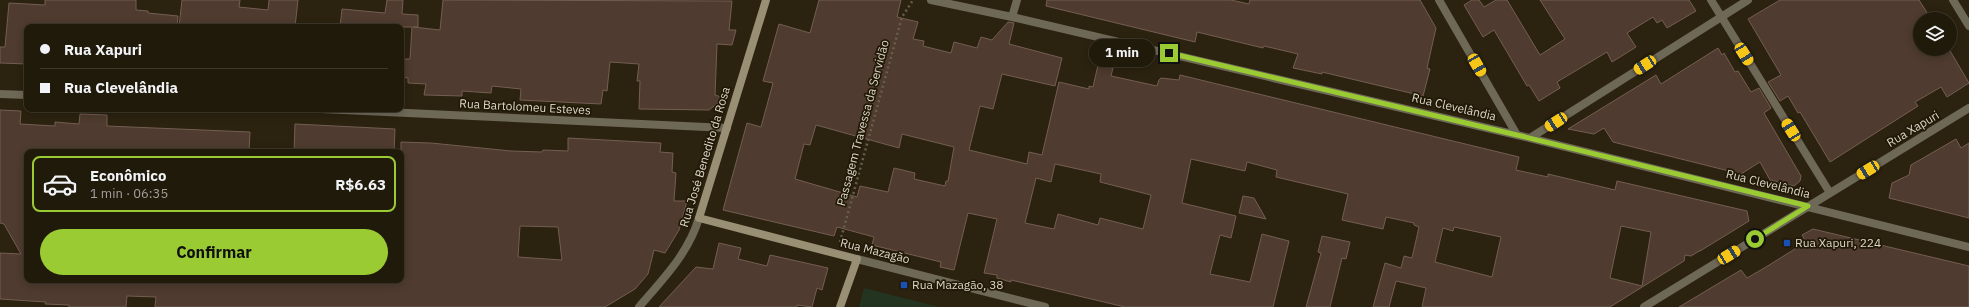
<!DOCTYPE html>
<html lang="pt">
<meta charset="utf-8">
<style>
:root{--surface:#201a0b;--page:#282314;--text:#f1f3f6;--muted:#a2a19d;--line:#3d382c;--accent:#9bcb33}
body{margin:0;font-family:"IBM Plex Sans",sans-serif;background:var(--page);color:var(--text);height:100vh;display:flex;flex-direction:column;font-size:15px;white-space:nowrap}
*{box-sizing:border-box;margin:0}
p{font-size:13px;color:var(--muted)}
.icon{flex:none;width:22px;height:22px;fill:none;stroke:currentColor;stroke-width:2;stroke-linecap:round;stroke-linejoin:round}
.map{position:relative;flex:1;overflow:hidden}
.side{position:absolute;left:24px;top:149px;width:380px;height:134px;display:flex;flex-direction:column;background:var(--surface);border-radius:8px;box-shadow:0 2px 10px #0003,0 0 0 1px var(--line)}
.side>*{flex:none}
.top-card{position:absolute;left:24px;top:24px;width:380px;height:88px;border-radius:8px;box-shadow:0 2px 10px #0003,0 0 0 1px var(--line);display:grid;align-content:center;height:88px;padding:0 16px;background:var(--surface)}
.fabs{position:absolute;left:1913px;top:12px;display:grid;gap:8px}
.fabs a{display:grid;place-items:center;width:44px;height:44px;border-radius:50%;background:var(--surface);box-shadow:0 2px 10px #0003,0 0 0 1px var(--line);font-size:20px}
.end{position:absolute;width:18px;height:18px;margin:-9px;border:5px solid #9bcb33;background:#111;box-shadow:0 0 0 2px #111}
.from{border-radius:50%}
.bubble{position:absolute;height:28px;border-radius:14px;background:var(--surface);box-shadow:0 2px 10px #0003,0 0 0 1px var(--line);font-size:13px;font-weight:700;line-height:28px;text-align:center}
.car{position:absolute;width:12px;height:24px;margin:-12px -6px;border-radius:5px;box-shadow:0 0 3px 1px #0007;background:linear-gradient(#f5c518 24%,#345 0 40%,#f5c518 0 76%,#345 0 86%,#f5c518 0)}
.top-card b{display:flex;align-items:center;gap:14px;height:38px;font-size:15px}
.top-card b+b{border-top:1px solid var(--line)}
.top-card i{width:10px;height:10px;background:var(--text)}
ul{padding:7px 0 0;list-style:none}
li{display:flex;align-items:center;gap:12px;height:56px;margin:0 8px 6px;padding:0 8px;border:2px solid transparent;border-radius:8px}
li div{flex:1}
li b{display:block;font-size:15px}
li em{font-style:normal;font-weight:700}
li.current{border-color:var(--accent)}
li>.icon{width:36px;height:36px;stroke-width:1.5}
.cta{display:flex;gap:8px;margin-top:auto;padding:8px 16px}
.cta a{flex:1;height:46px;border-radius:24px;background:var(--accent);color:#111;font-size:16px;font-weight:700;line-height:46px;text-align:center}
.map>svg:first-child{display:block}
</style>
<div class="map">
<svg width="1969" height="307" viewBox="0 0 1969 307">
<rect width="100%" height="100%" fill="#2b220f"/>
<path fill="#233521" d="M864,288l75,19h-80z"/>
<path fill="#4f3b2f" stroke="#745e52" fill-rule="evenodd" d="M45,0h91v10l12,1v2l30,3 -1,11h-150v37l-27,-1v-16h5l4,-44 36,2z
M182,0h58l-1,7 29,3 1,-10h29l-3,27h-116z
M387,0h16l-1,14 16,1v12h-5l27,3 3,-30 289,1 -3,29h7l-4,15 -15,-1 -2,51 9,3 -15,12 -70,-1 1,-28h-3l2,-17 -29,-2 -3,29 -4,-1 -2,14 -81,-4 1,-11 -29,-3 -1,7 -29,-2v5l-38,-1 2,-11 -18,-1v-5l-7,-1v-18h9l2,-32h-72l2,-18 43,4z
M819,0h82l-4,17 21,5 -5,17 11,2 -1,5 28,7 3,-11 23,6 4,-11 11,3 16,-18 6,1 -5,21 53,14 -7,28 -53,-12 -9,35 -13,-3 -11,44 25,6 33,8 2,-12 13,3 17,-73 30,7v-3l4,1 5,-22 15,3 -2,8 46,10 2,-6 2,-2 18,2 1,-5 339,82 -3,13 32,7v-3l67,16 2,-9 130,30 2,10 -49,30 1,-1 -10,6 -6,-1 -1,6 -74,46h-188l4,-19 -30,-7 -7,26h-16l12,-44 16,5 3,-12 8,2 7,-31 -5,-2v-2l-28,-6 -3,12 -41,-9 6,-26 -72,-17 1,-7 -30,-8 -2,9 -54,-12 -9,44 54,13 -5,22 -11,-3 -10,39 40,8 12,-48 27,7 -16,66h-148l-114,-27v2l-14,-4v-3l-13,-2 13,-54 -29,-6 -14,57 -14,-3 1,-5 -69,-17 2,-8 -37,-10 -3,9 -111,-26 24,-87 14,4 12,-44 -10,-2 16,-57 31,9zM816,125l83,23 3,-14 52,13 -6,34h-2l-1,5 -31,-7 1,-6 -21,-5 -6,24 -28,-6 -3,11 -62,-18 9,-35 6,1zM1055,164l46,10 -1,8 51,13 -8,34 -43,-11 -2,7 -40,-11 -4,15 -29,-6 11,-45 15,4zM1621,226l30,6 -9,54 -32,-8zM1454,227l47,10 -9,40 -57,-15 8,-34 10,3z
M1047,0h184l18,4 1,-4h170l16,28 -9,40 3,1 -7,27 -101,-24v2l-29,-6 5,-14 -34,-8 -1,2 -66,-16 -2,10 -149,-36z
M1472,0h7l5,7 12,-7h11l33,55 25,-16 -25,-39h149l7,11 -29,17 -5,-8 -5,3 -4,-6 -26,16 9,14 -24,15 -5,-10 -50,30 3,6 -21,13 -10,-16 -2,1 -33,-56 -11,7 -19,-32z
M1780,0h139l12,19h-11v30h29l20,34 -22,14 -6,-10 -26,15 3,4 -88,56 -30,-50 -2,1 -10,-17 -8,5 -12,-19 13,-7 -33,-56z
M1718,48l4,7 2,-2 11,19 3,-1 13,21 8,-4 12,20 -7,5 37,63 -1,5 -6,5 -24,-6 -10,-18 -19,12 -128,-32 -9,-14 -10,6 -26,-5 88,-54 5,9z
M0,110l21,1 -1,13 35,2v-4l24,2 1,-10 27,1v11l143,6 -1,20h-222v128h374v-138l30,1 80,8 31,1 1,-2 25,1v-13l93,5 -1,9 13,1 -1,19 4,1 -2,28h13l-8,29 -14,23 -11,-3 -6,24 -13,15 -30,18h-450l1,-10 -29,-1 -1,11h-57v-2l-24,-1 1,-2 -46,-3v-46l21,1 -17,-30 -4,-1zM520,226l38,1 4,33 -44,-3z
M295,124l100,5 -1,23h-100z
M1956,139l5,9 8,-5v75l-80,-20 3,-15 17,-8 2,-10z
M1243,196l11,2 12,21 -27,-6z
M1813,229l156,37v41h-290l62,-37 6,8 19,-11 40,-25 -4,-7z
M1322,236l28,6 -4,17 -4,-1 -12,49h-24l15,-54 -3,-1z
M719,243l22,5 -3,11 29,7 3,-11 58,13 -6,22 -5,-2 -5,19 -15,-2v2h-138l37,-40 17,2z"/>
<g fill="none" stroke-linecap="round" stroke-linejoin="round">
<path stroke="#675f4f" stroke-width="2.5" stroke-dasharray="2 3" stroke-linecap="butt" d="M840,242l62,-225 11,-17"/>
<path stroke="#6e6857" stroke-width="8" d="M931,0l81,17 505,118 452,112
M1439,0l78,135
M1711,0l119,193
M1953,0l16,26
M1012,17l5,-17
M0,94l27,1
M321,109l406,19
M1530,138l218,-138
M857,259l188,48
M639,307c24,-28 49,-53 60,-89
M1644,307l325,-199"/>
<path stroke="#998f74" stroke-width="8" d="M766,0l-67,218 158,41 -17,48"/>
</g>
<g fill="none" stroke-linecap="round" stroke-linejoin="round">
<path stroke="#9bcb33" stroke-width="5" d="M1169,53l348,82 291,71 -53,33"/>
</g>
<g fill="#1a4fb4" stroke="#211906" stroke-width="1.5">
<rect x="1783" y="239" width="8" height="8" rx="2"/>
<rect x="900" y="281" width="8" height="8" rx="2"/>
</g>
<g text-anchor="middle" stroke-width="3.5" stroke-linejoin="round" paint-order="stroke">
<g font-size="12" fill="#dcd6ca" stroke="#211906">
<text transform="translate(525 107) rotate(3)" y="4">Rua Bartolomeu Esteves</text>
<text transform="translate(1454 107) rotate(13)" y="4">Rua Clevelândia</text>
<text transform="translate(863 123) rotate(-75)" y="4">Passagem Travessa da Servidão</text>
<text transform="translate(1913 129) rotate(-31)" y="4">Rua Xapuri</text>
<text transform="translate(705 157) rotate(-73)" y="4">Rua José Benedito da Rosa</text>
<text transform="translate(1768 184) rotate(14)" y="4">Rua Clevelândia</text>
<text transform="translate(875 251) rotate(14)" y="4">Rua Mazagão</text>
</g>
<g font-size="12" fill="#dcd6ca" stroke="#211906" text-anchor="start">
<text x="1795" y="247">Rua Xapuri, 224</text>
<text x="912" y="289">Rua Mazagão, 38</text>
</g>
</g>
</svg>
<div class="fabs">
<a><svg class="icon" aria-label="layers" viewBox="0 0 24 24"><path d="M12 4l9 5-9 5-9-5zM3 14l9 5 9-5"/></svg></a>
</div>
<i class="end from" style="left:1755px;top:239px"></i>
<i class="end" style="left:1169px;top:53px"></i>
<div class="bubble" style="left:1089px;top:39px;width:66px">1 min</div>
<i class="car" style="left:1744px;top:54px;rotate:148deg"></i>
<i class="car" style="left:1477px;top:65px;rotate:150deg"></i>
<i class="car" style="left:1645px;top:65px;rotate:237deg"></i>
<i class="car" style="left:1556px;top:122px;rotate:237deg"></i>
<i class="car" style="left:1791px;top:130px;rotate:328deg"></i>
<i class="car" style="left:1868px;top:170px;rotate:239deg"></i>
<i class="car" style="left:1729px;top:255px;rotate:59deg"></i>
<div class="top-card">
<b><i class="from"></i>Rua Xapuri</b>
<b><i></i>Rua Clevelândia</b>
</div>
<section class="side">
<ul>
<li class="current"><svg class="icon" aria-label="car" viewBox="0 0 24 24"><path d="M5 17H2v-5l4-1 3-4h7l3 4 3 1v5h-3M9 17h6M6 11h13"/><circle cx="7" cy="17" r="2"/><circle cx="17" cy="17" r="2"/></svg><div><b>Econômico</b><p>1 min · 06:35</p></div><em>R$6.63</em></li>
</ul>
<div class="cta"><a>Confirmar</a></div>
</section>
</div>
